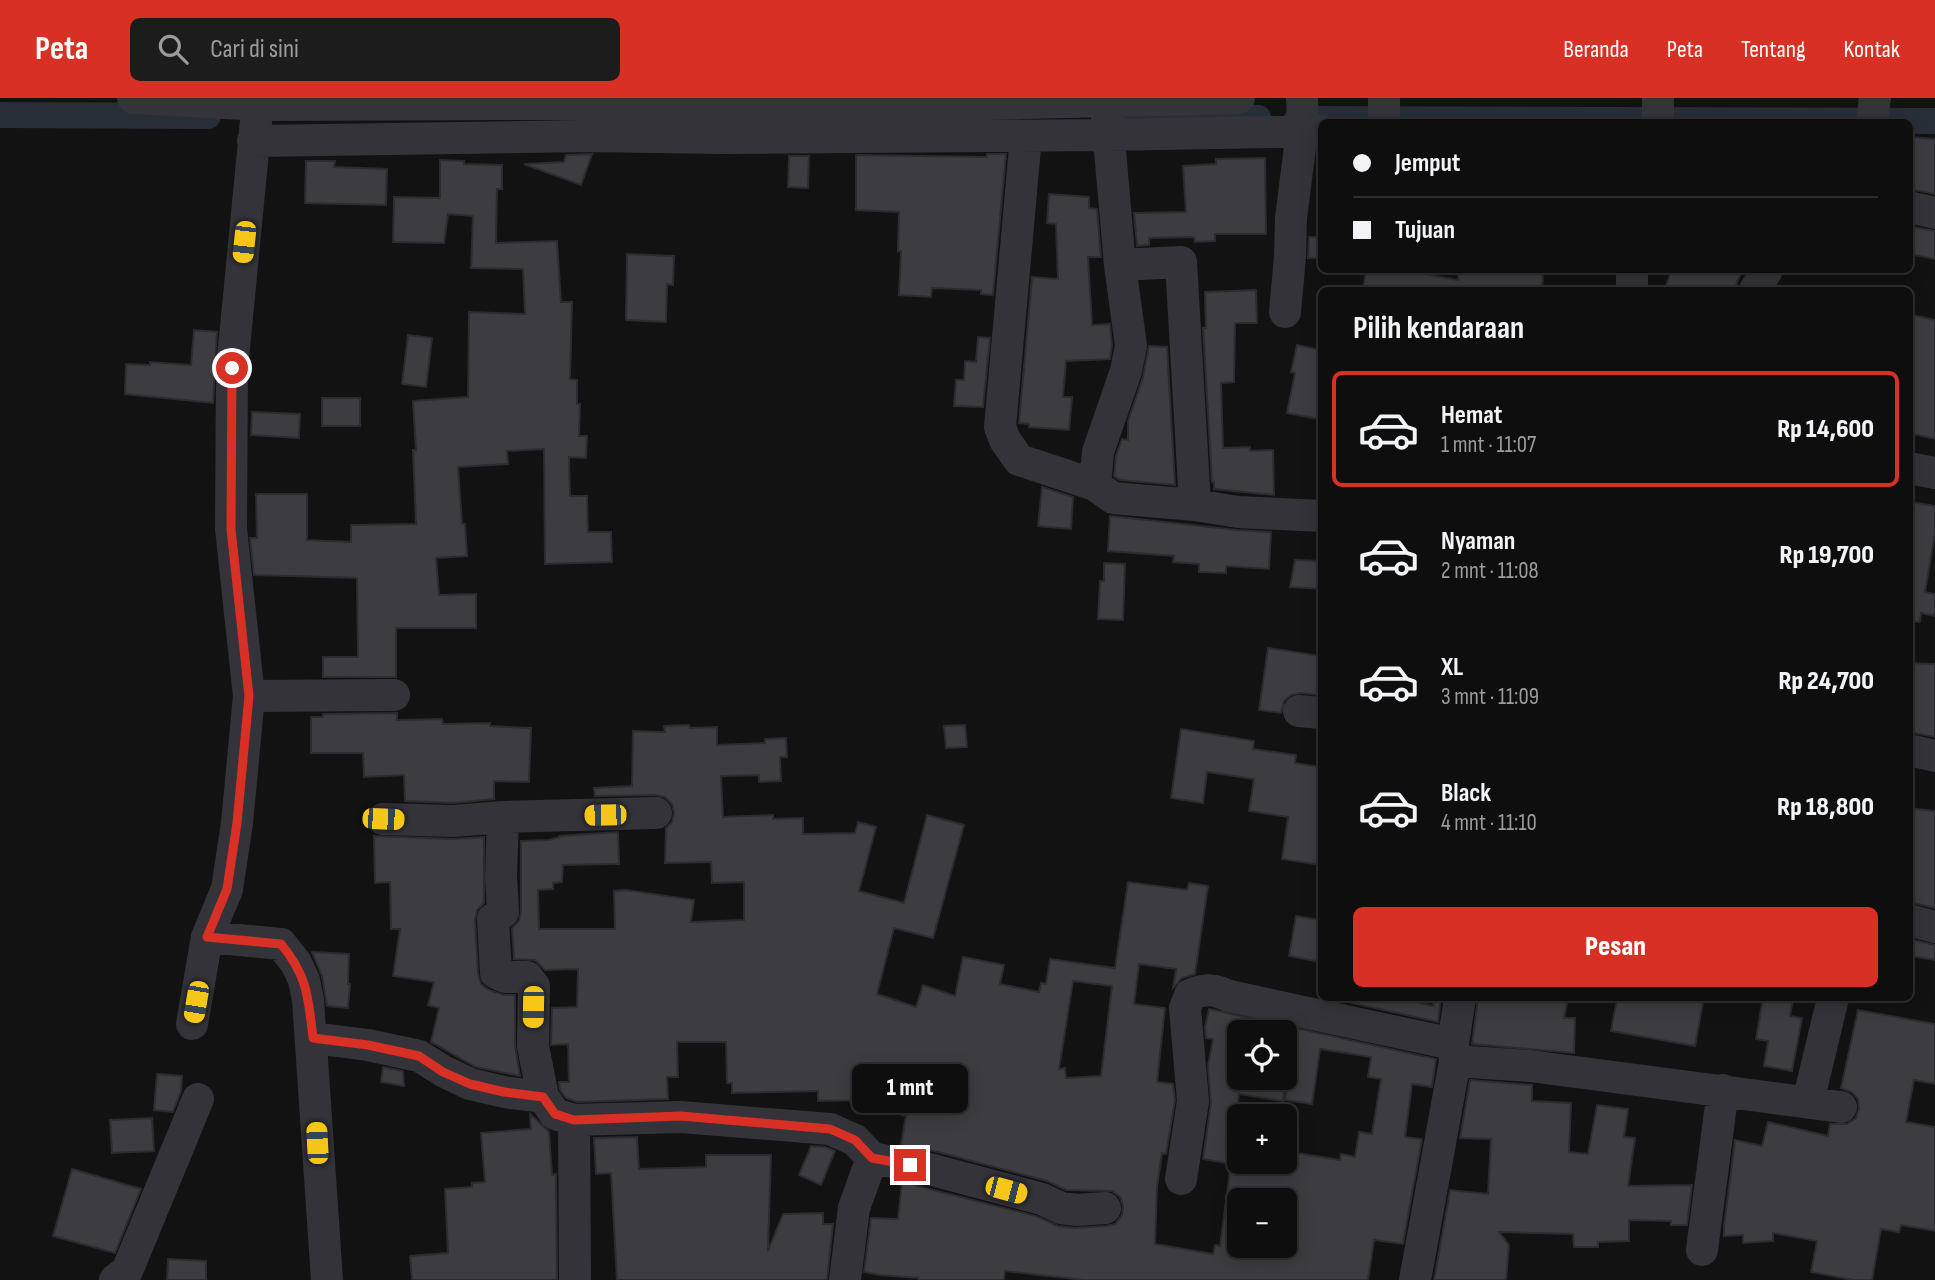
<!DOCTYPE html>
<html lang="id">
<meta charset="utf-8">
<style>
:root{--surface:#0e0e0e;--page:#1c1c1c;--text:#f1f3f6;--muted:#9b9c9e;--line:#2e2e2e;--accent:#d93025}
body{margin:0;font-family:"Sofia Sans Condensed",sans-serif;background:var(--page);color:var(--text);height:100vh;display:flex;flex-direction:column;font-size:26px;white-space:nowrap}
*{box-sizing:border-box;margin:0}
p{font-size:23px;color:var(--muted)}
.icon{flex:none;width:38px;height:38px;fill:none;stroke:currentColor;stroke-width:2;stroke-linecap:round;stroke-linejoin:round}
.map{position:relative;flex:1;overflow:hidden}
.panel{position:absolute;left:1318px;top:189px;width:595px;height:714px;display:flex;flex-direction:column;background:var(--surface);border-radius:10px;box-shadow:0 4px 18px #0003,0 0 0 2px var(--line)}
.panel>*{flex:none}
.top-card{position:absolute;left:1318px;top:21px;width:595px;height:154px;border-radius:10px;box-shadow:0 4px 18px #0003,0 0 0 2px var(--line);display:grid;align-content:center;height:154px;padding:0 35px;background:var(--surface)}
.buttons{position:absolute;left:1227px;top:922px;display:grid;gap:14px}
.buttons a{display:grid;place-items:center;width:70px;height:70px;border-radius:10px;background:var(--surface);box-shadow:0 4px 18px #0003,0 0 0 2px var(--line);font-size:35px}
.end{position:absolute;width:32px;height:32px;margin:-16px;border:9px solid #d93025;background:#fff;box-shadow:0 0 0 4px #fff}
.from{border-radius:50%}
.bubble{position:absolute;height:49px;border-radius:10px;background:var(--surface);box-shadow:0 4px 18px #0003,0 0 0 2px var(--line);font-size:23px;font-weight:800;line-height:49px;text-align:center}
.car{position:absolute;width:21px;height:42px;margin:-21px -10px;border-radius:9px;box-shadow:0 0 5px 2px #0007;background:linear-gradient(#f5c518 24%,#345 0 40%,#f5c518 0 76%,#345 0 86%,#f5c518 0)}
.top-card b{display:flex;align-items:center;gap:24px;height:66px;font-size:26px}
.top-card b+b{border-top:2px solid var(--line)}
.top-card i{width:18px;height:18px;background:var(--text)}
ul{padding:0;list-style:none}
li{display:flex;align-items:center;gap:21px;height:116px;margin:0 14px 10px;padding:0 21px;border:4px solid transparent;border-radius:10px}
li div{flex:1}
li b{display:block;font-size:26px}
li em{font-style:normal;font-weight:800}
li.on{border-color:var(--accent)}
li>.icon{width:63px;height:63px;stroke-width:1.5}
h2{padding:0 35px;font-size:32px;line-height:84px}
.primary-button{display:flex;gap:14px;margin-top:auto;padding:14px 35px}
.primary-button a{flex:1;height:80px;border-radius:10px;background:var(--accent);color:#fff;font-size:28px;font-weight:800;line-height:80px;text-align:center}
header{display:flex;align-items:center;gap:42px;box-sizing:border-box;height:98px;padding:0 35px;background:var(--accent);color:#fff}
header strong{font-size:33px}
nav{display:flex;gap:38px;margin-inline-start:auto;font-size:24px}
.search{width:490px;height:63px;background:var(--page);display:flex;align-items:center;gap:18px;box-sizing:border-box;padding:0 24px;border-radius:10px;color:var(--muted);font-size:26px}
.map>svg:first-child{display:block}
</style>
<header>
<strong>Peta</strong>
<div class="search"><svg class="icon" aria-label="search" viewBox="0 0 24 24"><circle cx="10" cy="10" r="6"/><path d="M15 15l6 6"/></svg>Cari di sini</div>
<nav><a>Beranda</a><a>Peta</a><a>Tentang</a><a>Kontak</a></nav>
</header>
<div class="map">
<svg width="1935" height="1182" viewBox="0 0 1935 1182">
<rect width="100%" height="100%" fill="#121213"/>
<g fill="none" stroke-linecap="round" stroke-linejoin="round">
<path stroke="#282e38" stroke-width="26" d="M0,17l208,1
M1129,17l129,3
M1297,21l638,2"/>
</g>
<path fill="#3c3c41" stroke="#2c2c30" stroke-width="2" fill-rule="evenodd" d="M1909,39l26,2v55l-26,-5z
M592,56l-11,31 -57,-21 40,-2 2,-7z
M987,56h19l-13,141 -12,-1v-4l-49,-2 -1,9 -32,-2 2,-44h-3l1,-39 -43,-2v-55l131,2z
M789,58h20l-1,32 -20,-1z
M1265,60l1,76h-51v7l-20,1 -1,-5 -45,1v7l-12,1 -3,-33 52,-1 -3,-46 33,-2v-5z
M440,62l24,1v3l38,1v24h-5l-1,54 61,-2 4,61h11l-2,77 7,1v24h3l-1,32h8l-1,22 -17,-1 1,39h17l1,36h23l1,30 -67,2 -1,-115 -37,2 1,13 -50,3 4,57h3l2,32 -31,2 3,37 37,-1v34h-80v49h-73v-20h35l-1,-79 -103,-3 -4,-37h7l-1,-44h51v46l44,2v-17l65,-1 -3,-74h3l-3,-49 55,-4 1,-85 56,2 -2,-45 -52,-1 2,-52 -25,-2 -4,29 -51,-1 1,-45 46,1z
M306,63h29l-1,6 53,2 -1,36 -81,-2z
M1049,96l40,3v11l8,1 4,48h-13l4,68 18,-1 2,21 -2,14 -44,2 -3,36h9l-3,33 -40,-3v-3l-10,-1 13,-146 26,2 -2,-55 -9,-1z
M1909,128l26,5v28l-26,-5z
M1309,139h12v21h-13z
M627,156l47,2 -1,29 -6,-1 -1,38 -40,-2z
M1366,172h41v1l51,9v-10l85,2 -1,18h-179z
M1672,172h70l-8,20h-70z
M1256,192l1,33h-22l-1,59 -13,1 2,65 27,-1v4l23,-1 1,45 -60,-6v-7h-2l-9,-154h3l-1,-36z
M1912,217l23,5v119l-26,-6v-106z
M194,232l23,2 -4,71 -88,-9 1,-30 24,1v-3l41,3z
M408,237l24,3 -6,49 -24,-3z
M978,239l12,1 -7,69 -29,-1 2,-26h8l1,-19 11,1z
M1297,247l24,5v57l-2,12 -32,-6 8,-40 -4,-1z
M1149,248l18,1 8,138 -55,-5 -6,-4 2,-20 6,-17 6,1v-19l15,-44z
M322,300h38v28h-38z
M252,314l48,2 -1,24 -48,-3z
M1042,389l31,10 -2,32 -33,-3z
M1911,404l24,4v27l-10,59 10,2v22l-14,-3 -1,9 -11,-1v-107z
M1110,418l127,14 34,2 -2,37 -43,-3v7l-27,-1v-8l-26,-2 1,-6 -66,-5z
M1295,462l26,1v28l-31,-2z
M1104,465l21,1 -2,56 -25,-1 2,-38h4z
M1268,550l53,8v39l-20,-2 -10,2 -7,6 -3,12 -22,-3z
M1909,565l26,1v73l-26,-5z
M397,615v7l45,-1 1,5 47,-1v3l41,2 -2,54 -35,-1v18l-41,4 -48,-2 -1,-26 -40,2 -1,-24h-52v-36h12v-3z
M689,627l1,3 27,-1v18l48,-2v-4l21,-1 1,19h-7l1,24 -22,1v-7l-38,1 2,41 50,-2v4l30,-1v16l52,-1 3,-11 18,5 -17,64 45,12 23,-88 37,10 -31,113 -39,-10 -17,66 39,13 7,-22 32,11 8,-39 41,8 -4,19 39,8 2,-9 5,1 4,-25 65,9 13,-86 59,8 2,-7 19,3 -13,88 -13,4 -9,10 3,-19 -37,-5 -5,40 31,4 -8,74 16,2 2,16 -9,54 -4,-1 -5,34 -2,57 58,10 2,-9 5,1 11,-82 -28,-5 8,-56 -3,-37 5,-27 -7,-1 -1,-11 4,-18 227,50 -4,28 -20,-3 -7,53 17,2 -19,105 -29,-4 -6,40h-284l-79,-9 -1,9h-86v-2l-38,-3 -16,-3 7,-54 27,1 4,-37 134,34 22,10 17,2 31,-2 9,-2 7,-9 1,-9 -3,-9 -8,-6 -46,-1 -19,-9 -113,-30 -33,-6 5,-29 -32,-9 1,-7 -57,1v-10l-86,2v-10h-5l-1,-41h-49l1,35h-11l1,22 -91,3 -11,-4 -6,-8 -1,-8h10l-1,-38 -17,1 1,-37 25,-1 1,-38 -33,1 -10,-10 -21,-1 -2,-31 7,-7 2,-9v-71l28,-1 11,-3v-1l58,-4 1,32 -56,1 -1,17 -9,1v6l-15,1 1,39h76l-1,-38 12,-1 68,10 -3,22 53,-2v-38l-32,1 -1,-21 -46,1 1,-35 6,-6 2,-9 -2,-9 -7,-7 -9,-2 -61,1 -1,-8 38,-2 1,-55 32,1 -1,-6zM1073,883l39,5 -11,90 -35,2 -1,-10 -6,1zM1233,934h51v12l9,1 -8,55 27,4 8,-55 51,8 -3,20 13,2 -9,55 -13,-2 -4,25 -14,-3 -1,6 -56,-9v11h-45v-27l-6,-1 6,-40 44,7 2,-19 -58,-7zM1239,1102h45v55l-45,-7z
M965,627l2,22 -21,1 -2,-22z
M1181,631l73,12 -1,8 43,6 -1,8 26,4v98l-39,-6 6,-42 -39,-6 5,-32 -47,-7 -4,31 -32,-5z
M1909,710l26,3v97l-26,-6z
M374,738l78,3 32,-2v66l-7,7 -2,10 3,54 3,10 8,6 15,5h11v51l5,30 -44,-9 -45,-25 8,-34 -11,-3 6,-23 -41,-6 7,-47h-9l-1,-47 -15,1z
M1296,818l25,4v42l-32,-6z
M1913,842l22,5v15l-24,-4z
M312,854l37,2 -1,30h2l-2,24 -21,-2 -5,-30z
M1353,900h44l36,8 2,-8h6l-3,24 -86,-19z
M1478,900h90l-4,20h11l-1,35 -102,-9z
M1617,900h64l22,4 -8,44 -84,-15z
M1763,900h30l-3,18 12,2 -10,53 -28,-5 4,-25 -12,-2z
M1858,912l77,14v60l-21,-4 -8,42 29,5v104l-34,-6 -2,7 -18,-3 -9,51h-19l-42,-8 6,-31 -44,-8v8l-30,2v-8l-19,1v-10l11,-86 27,6 6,-24 60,14 2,-12h17l9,-6 3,-9 -1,-10 -6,-7 -11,-4z
M383,969l20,4 1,15 -23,-4z
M157,976l25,2 -1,15 -8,21 -19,-2z
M1470,982l62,5v16l39,2 -2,49 19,2 9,-49 31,4 -4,28 11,1 -7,48 64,-1 -5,40h-16v-4l-42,-1v21l-31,1v5h-24l-1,-13 -74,-2 10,13 -3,35h-72l16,-90 38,4 3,-55 -31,-1z
M530,1016l19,18 3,43 4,-1 1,106h-145l-2,-24 38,-3 -3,-64 27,-2v-4l13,-1 -4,-49 50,-4z
M152,1020l2,33 -42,2 -2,-33z
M637,1039l2,32 67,-2v-12h65l-3,96 15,-37 40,-1v11h10l-6,56h-210l-6,-107 -15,1 -2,-36z
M811,1048l14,1 10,4 -14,34 -22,-10z
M72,1071l69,20 -26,64 -62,-17z
M168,1161l38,2v19h-39z"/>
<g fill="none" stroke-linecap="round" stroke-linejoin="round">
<path stroke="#333339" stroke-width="32" d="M133,0l127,7 269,-1 247,5 463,-11
M1384,0v24
M1658,24v-24
M1872,24l3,-24
M1026,38l-26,291 5,13 14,20 76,25 18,13 82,7 43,7 83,4
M253,43l335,-5 132,2 388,-3 213,-4
M1909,109l26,6
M1120,167l61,-3 14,243
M1632,192v-20
M1755,192l12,-20
M1285,214l5,-56 1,-38 12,-94 -1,-26
M1909,370l26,5
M1095,387l3,-33 28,-81 5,-25 -11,-81 -13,-149
M249,598l145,-1
M1299,613l22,2
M1909,652l26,6
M503,719l153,-4
M383,721l70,2 50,-4 -2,59 2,36 -10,7 3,54 9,4h22l7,9 -1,60 10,51
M1909,822l26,7
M207,839l74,7 15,19 8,17 4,20 19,280
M192,926l15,-87 20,-48 10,-66 12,-127 -18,-167 1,-161 24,-247
M313,940l55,7 51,11 24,15 27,13 34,8 39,5 12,17 19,6 107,-3 149,12 25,11 17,18
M1455,963l75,5 311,41
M1808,1004l25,-104
M574,1022l1,160
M1181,1081l12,-78 -8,-93 5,-13c15,-7 24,-6 39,1l224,48
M1702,1152l21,-160
M115,1182l12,-9 71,-172
M845,1182l9,-72 18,-50 57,11 113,30 19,9 16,2 28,-2
M1415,1182l40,-219 -2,-17 7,-46"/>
</g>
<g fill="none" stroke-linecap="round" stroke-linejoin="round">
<path stroke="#d93025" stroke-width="9" d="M232,270l-1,161 18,167 -12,127 -10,66 -20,48 74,7c27,33 27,53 32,94l55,7 51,11 24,16 27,12 34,8 39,5 12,17 19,6 107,-4 149,13 25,11 17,18 38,7"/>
</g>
</svg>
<div class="buttons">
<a><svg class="icon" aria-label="locate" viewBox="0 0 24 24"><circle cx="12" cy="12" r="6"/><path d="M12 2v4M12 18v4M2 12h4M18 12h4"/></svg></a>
<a>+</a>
<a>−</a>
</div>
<i class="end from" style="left:232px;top:270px"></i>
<i class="end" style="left:910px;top:1067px"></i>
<div class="bubble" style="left:852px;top:966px;width:116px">1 mnt</div>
<i class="car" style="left:244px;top:144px;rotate:186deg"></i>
<i class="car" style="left:605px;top:717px;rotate:269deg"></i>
<i class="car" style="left:383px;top:721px;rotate:92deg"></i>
<i class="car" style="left:196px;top:904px;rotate:190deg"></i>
<i class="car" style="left:533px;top:909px;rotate:181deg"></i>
<i class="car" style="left:317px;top:1045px;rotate:357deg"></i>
<i class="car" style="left:1006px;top:1092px;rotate:105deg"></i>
<div class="top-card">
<b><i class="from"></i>Jemput</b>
<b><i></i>Tujuan</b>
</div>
<section class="panel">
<h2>Pilih kendaraan</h2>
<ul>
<li class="on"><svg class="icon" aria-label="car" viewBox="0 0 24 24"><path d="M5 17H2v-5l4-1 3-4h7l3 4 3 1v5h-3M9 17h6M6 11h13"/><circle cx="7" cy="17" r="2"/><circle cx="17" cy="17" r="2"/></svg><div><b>Hemat</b><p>1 mnt · 11:07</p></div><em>Rp 14,600</em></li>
<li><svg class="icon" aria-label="car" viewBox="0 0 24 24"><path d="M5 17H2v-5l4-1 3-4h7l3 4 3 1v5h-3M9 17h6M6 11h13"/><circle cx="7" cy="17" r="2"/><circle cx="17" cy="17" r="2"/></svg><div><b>Nyaman</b><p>2 mnt · 11:08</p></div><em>Rp 19,700</em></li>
<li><svg class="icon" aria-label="car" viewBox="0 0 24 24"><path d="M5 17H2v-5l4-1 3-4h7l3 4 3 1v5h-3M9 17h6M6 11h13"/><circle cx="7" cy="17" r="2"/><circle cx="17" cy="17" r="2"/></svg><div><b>XL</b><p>3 mnt · 11:09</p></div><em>Rp 24,700</em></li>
<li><svg class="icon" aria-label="car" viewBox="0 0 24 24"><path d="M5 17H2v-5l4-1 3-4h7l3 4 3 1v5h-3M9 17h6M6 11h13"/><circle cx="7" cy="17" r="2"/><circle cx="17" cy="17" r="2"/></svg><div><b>Black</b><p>4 mnt · 11:10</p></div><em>Rp 18,800</em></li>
</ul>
<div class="primary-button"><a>Pesan</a></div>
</section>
</div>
